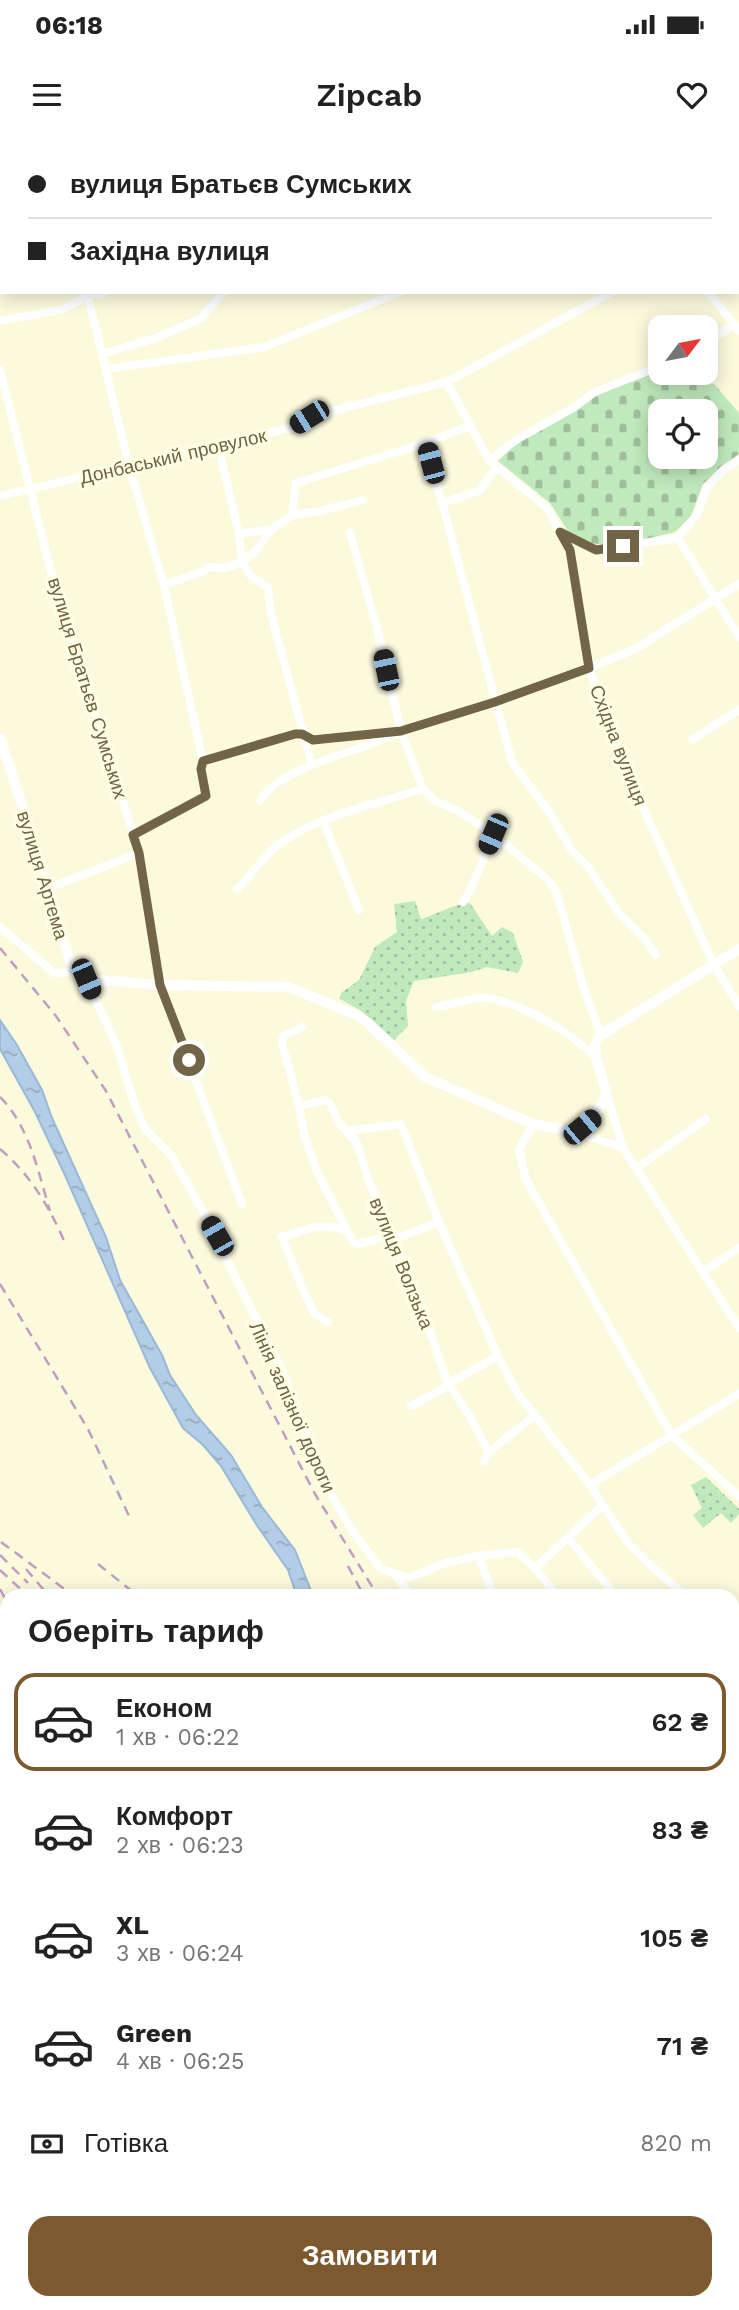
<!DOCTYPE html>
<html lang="uk">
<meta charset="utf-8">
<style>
:root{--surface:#fff;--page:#f6f6f6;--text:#222;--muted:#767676;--line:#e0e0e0;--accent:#7c592f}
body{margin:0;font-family:"Work Sans",sans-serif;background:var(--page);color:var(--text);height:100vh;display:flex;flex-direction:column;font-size:26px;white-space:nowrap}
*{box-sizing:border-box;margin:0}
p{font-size:23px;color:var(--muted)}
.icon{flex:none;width:38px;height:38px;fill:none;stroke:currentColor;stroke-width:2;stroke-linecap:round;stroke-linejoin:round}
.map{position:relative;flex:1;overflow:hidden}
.sheet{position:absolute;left:0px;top:1449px;width:740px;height:721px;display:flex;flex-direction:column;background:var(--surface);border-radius:21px 21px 0 0;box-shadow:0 4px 18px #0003}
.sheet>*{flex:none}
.top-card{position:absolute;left:0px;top:0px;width:740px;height:154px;box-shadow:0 4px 18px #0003;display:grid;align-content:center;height:154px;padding:0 28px;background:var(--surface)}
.needle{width:46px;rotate:58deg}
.fabs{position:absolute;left:648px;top:175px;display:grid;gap:14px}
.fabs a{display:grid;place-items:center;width:70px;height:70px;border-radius:14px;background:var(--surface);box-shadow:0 4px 18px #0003;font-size:35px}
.end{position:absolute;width:32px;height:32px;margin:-16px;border:9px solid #726446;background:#fff;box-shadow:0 0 0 4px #fff}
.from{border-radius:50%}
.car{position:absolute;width:21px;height:42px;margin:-21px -10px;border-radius:9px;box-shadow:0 0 5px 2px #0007;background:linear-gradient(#222 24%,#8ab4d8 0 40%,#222 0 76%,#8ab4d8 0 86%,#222 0)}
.top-card b{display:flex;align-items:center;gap:24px;height:66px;font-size:26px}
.top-card b+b{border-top:2px solid var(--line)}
.top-card i{width:18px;height:18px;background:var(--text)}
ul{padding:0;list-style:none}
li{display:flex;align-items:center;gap:21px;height:98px;margin:0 14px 10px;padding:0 14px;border:4px solid transparent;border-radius:21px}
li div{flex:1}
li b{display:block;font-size:26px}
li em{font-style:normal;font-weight:600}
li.current{border-color:var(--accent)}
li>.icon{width:63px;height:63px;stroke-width:1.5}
h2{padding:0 28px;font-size:32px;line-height:84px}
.pay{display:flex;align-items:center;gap:18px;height:77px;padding:0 28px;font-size:26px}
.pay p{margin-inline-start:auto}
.primary-button{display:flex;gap:14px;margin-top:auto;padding:14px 28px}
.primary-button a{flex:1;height:80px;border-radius:21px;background:var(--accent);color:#fff;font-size:28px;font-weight:600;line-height:80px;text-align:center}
.status{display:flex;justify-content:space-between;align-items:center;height:49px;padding:0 35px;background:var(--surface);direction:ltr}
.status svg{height:19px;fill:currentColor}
header{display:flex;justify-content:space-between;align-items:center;height:91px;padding:0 28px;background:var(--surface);font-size:32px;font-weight:600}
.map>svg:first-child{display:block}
</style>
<div class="status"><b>06:18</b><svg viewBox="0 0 49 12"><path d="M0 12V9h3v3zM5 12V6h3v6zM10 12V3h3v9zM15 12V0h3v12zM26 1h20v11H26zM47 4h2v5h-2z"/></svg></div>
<header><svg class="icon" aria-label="menu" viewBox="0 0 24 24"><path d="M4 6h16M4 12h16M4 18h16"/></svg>Zipcab<svg class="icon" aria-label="heart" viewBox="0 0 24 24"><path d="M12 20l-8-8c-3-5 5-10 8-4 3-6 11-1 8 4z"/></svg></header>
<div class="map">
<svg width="739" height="2170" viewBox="0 0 739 2170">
<defs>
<pattern id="green-dots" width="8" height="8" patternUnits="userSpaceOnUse" patternTransform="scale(1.75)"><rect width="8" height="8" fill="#c0e9bd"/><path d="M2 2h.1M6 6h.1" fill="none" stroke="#a0c09b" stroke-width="1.8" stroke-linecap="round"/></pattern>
<pattern id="cemetery-stones" width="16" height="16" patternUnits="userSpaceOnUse" patternTransform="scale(1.75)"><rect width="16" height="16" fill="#c0e9bd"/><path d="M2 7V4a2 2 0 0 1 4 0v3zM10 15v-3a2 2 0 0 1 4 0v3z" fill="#a0c09b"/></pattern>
<pattern id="water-ripples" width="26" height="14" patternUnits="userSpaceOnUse" patternTransform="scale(1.75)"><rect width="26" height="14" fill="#b2cde5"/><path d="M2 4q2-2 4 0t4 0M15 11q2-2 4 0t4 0" fill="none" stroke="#95aabb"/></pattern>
</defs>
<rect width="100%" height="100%" fill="#fcfadd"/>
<path fill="url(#green-dots)" d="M415,761l6,18c17,-5 32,-15 49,-16l22,33 10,-9 11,6 10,29 -5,11 -31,-6 -15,5 -58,9 -8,20 2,25 -14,14 -34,-30 -20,-11 1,-6 18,-13 16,-33 22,-15 -3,-28z
M706,1337l33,32v5l-8,9 -10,-10 -18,15 -10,-13 9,-7 -11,-23z"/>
<path fill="url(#cemetery-stones)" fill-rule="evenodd" d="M660,231v2h40l3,6 12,6 24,28v41l-19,14 -17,16 -12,32 -16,16 -57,14 -28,-3 -22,-12 -18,-28 -52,-42 18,-17 80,-50zM660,271h45v46h-45z"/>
<path fill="url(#water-ripples)" stroke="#99b9d7" stroke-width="2" d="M0,880l17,25 25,45 10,28 54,119 14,43 42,75 8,20 26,40 35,40 31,52 33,43 18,46h-16l-9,-26 -32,-46 -35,-58 -18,-21 -20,-17 -33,-60 -86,-195 -29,-61 -35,-63z"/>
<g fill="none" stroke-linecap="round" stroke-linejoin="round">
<path stroke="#fff" stroke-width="8" d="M37,0v2
M105,0l1,2
M205,0v2
M430,0l2,2
M623,0v2
M505,2l4,-2
M738,78h1
M708,152l31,38
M88,156l41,170 35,119 39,176 -2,8 5,27 -73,39
M0,181l63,-12 25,-13 17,-4
M705,205l29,-21
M102,214l54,-16 44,-19 24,-27
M106,229l158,-22 136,-55
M0,230l51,202 88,281 21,132 82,219
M447,242l42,78 58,48 23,42 19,118 39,106 86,191 25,41
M426,303l86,319 38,51 22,38 17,17 30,45 26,26 11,16
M218,305l21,89 3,28 8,13 18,13 3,26 41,151
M489,320l27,-20 57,-32 22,-16 65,-26
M0,356l290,-68 18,-11 139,-35 165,-90
M442,363l37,-12 18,-24
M292,375l28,-4 43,-11
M560,392l36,18 82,-12 19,-23 10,-28 16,-17 16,-10
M350,393l27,95 24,103 22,58 13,12 22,10 35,23 53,44 10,13 28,98 17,46
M239,394l33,-5 20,-14 4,-32 130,-40 45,-18
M678,398l61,99
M164,445l38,-13 7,-5 17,1 16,-6 14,-11 16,-22
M693,599l46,-29
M203,621l92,-27h7l11,6 88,-9 94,-29 94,-34 46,-19 104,-65
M260,661c21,-36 99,-48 135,-67
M323,681l36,89
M49,748l90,-35
M237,749c16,-15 26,-34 45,-47 39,-27 96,-39 141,-53
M463,762c14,-21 20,-45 30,-68
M0,787l54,46 19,-1
M86,839l31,67 18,60 10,23 26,26 46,81 6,16 59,118 48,123 24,40 27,36 13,4 17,23
M436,867c15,-2 34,-10 49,-9 37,4 84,34 111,59
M302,887l-19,9 -1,7 17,63 5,28 13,38 36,70 4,2 34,-8h12l36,-14
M607,955l16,53
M299,966l25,-6 6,3 8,19 19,21 11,36 54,129 26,76 21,31 20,37
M533,984l-14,26 7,30 146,256 67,60
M347,991l54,-7 38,98 59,134 20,38 72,91 38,58 24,24 34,29
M571,991l52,17 116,180
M637,1028l69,-49
M703,1132l36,-24
M328,1182l-14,-9 -10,-21 -22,-55c21,-7 45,-17 65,-5
M411,1266l34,-18 3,-4 50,-28
M484,1321l5,-9 46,-37
M590,1345l149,-91
M568,1398l48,58
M478,1416l16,40
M535,1428l67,-62
M394,1433l15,5 36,-15 33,-7 39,-4 18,16 22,28
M733,1490l6,5
M733,1584l6,5
M733,1650l6,5
M733,1716l6,8"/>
<path stroke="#fff" stroke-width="10" d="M0,598l49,150 24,84 13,7 74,6 129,2 67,28 11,7 58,55 108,47 38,7 11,-4 12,-10 13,-22 -11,-38 -1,-13 6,-9 138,-86"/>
<path stroke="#bf9ec4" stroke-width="2.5" stroke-dasharray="10 7" stroke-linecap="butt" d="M0,808l56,68 50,75 209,403 63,102
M0,957c30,30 38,75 50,114
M0,1009c30,25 50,59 65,94
M0,1144l88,145 41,87
M1,1402l73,54
M0,1415l28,28
M98,1424l40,32
M348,1426l16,30
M26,1429l23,27
M0,1430l28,26
M0,1449l7,13
M0,1475l7,8
M0,1521l7,6
M733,1838l6,6
M0,1866l7,5
M733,1866l6,8
M733,2075l6,3
M450,2163l12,7"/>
</g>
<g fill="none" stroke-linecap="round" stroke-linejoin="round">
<path stroke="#726446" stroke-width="9" d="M189,920l-29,-75 -21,-132 -6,-18 73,-39 -5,-27 2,-8 92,-27h7l11,6 88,-9 94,-29 94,-34 -19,-118 -10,-18 36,18 27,-4"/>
</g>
<g text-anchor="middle" stroke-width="7" stroke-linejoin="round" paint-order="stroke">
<g font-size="19" fill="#726446" stroke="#fffde4">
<text transform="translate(173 316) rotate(-13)" y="7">Донбаський провулок</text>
<text transform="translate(88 548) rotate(73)" y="7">вулиця Братьєв Сумських</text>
<text transform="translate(619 605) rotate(69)" y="7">Східна вулиця</text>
<text transform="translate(43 735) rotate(73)" y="7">вулиця Артема</text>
<text transform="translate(402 1123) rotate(68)" y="7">вулиця Волзька</text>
<text transform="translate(293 1267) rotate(66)" y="7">Лінія залізної дороги</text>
</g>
</g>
</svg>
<div class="fabs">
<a><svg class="needle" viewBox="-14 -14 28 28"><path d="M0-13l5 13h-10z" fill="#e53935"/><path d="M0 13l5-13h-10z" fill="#767676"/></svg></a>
<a><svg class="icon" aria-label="locate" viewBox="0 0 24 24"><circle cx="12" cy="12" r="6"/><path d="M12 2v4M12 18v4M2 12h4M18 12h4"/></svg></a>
</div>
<i class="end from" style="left:189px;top:920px"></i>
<i class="end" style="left:623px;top:406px"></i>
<i class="car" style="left:309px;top:277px;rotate:238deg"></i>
<i class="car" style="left:431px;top:323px;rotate:345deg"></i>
<i class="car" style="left:386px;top:530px;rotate:348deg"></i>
<i class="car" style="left:493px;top:694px;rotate:203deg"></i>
<i class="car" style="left:86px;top:839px;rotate:157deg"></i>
<i class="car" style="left:582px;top:987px;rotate:50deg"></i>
<i class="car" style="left:217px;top:1096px;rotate:330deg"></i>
<div class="top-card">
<b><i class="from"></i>вулиця Братьєв Сумських</b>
<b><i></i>Західна вулиця</b>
</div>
<section class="sheet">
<h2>Оберіть тариф</h2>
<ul>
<li class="current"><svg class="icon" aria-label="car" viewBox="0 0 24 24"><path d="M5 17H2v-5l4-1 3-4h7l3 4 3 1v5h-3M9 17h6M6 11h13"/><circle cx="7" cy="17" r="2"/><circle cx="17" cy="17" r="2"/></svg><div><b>Економ</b><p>1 хв · 06:22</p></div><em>62 ₴</em></li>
<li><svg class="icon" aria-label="car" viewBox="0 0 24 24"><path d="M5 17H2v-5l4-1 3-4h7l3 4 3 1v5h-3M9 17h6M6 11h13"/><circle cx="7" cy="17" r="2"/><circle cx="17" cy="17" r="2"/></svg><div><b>Комфорт</b><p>2 хв · 06:23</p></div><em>83 ₴</em></li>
<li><svg class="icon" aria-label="car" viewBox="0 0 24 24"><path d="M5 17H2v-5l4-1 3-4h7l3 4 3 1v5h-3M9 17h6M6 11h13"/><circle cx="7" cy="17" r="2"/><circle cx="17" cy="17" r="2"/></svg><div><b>XL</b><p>3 хв · 06:24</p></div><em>105 ₴</em></li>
<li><svg class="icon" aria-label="car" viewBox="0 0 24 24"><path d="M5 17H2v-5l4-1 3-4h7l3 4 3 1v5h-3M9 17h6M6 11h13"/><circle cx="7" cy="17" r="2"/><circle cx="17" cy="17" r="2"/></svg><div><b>Green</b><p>4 хв · 06:25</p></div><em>71 ₴</em></li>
</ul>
<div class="pay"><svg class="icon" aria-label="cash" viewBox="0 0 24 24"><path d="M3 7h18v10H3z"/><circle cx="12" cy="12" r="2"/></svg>Готівка<p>820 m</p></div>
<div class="primary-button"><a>Замовити</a></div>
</section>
</div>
